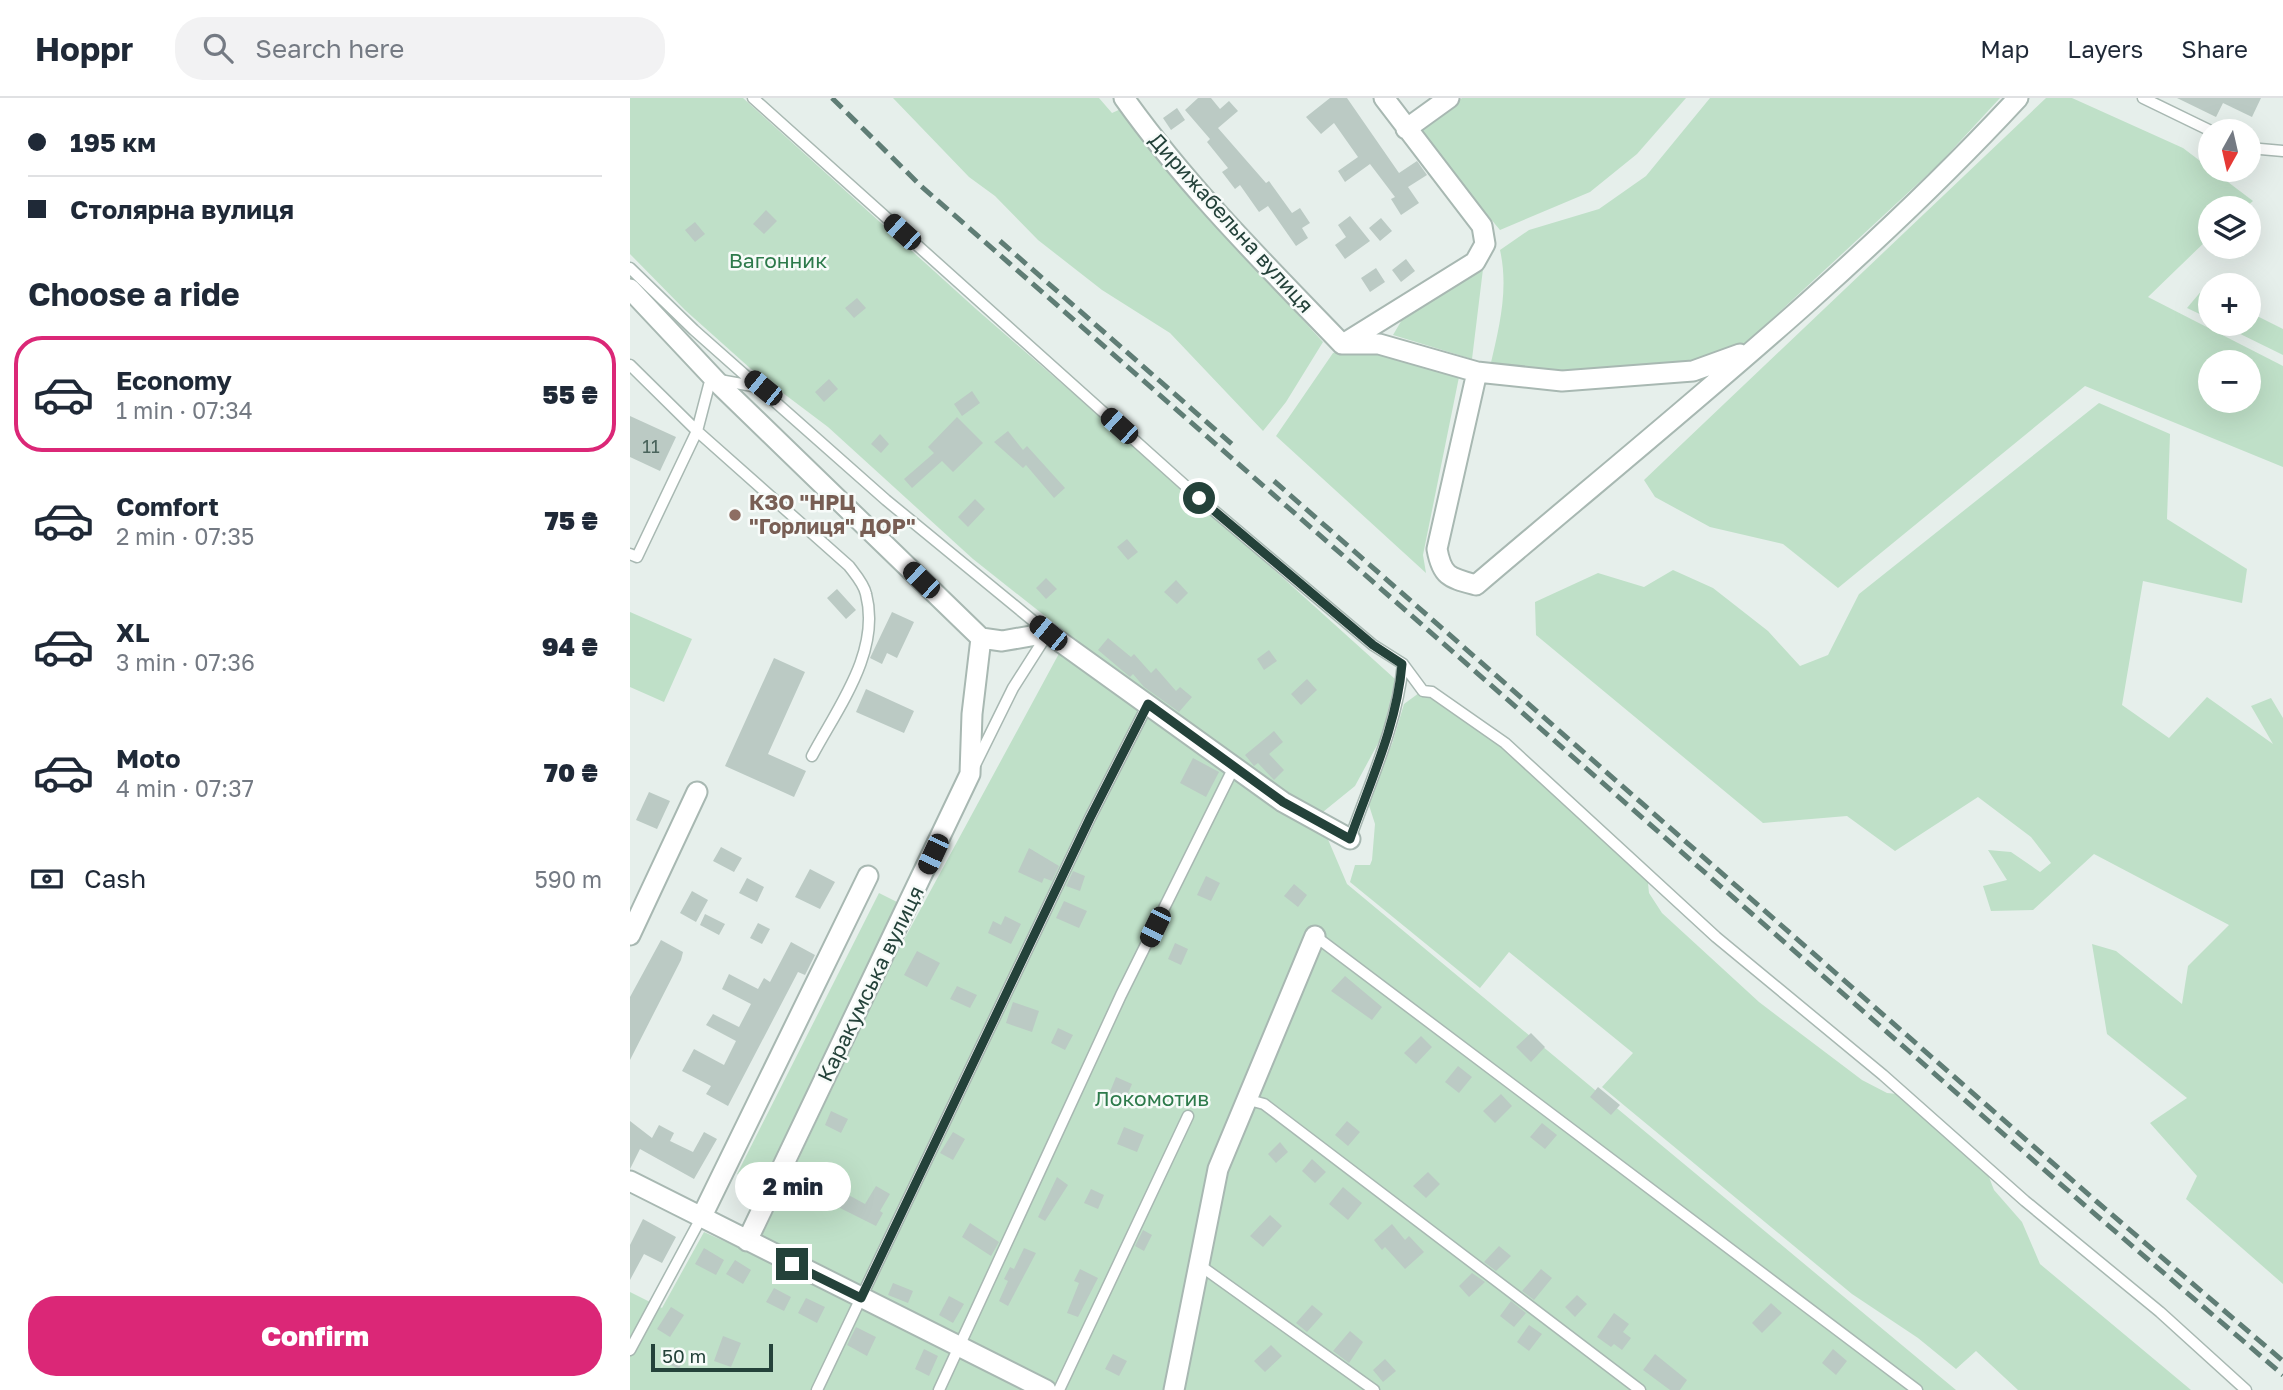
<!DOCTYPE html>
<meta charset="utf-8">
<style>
:root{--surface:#fff;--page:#f2f2f3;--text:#1f2937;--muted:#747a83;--line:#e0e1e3;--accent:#db2777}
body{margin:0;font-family:"Golos Text",sans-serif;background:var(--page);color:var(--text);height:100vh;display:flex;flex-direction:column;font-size:26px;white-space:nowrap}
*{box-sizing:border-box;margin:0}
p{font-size:23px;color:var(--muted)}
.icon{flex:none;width:38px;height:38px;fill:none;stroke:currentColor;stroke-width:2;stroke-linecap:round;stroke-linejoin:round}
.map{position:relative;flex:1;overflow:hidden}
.sheet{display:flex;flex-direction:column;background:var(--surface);width:630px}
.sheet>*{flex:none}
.guide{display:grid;align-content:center;height:154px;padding:0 28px;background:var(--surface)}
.needle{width:46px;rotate:188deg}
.tools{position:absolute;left:1568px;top:21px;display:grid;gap:14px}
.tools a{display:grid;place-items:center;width:63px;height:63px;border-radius:50%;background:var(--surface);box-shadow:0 7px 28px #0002;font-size:35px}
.scale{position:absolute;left:21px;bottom:18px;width:122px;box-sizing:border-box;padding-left:7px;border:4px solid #24423a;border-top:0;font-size:19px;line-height:24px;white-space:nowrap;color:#24423a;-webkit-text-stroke:5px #f7fbf9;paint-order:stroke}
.end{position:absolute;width:32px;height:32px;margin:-16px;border:9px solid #24423a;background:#fff;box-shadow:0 0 0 4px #fff}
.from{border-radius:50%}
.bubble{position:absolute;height:49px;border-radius:24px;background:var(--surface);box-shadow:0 7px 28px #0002;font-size:23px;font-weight:800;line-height:49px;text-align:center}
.car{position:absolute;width:21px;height:42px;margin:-21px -10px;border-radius:9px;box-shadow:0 0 5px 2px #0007;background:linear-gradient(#222 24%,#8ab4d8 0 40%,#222 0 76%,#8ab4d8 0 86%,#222 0)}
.guide b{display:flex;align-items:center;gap:24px;height:66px;font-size:26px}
.guide b+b{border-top:2px solid var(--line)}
.guide i{width:18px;height:18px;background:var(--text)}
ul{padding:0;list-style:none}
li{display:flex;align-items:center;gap:21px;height:116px;margin:0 14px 10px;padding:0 14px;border:4px solid transparent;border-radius:28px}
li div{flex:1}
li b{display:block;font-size:26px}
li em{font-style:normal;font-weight:800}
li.active{border-color:var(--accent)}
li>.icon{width:63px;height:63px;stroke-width:1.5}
h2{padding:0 28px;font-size:32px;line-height:84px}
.pay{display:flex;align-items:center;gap:18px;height:77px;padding:0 28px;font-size:26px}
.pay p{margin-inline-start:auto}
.button{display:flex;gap:14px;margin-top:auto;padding:14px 28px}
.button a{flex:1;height:80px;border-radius:28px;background:var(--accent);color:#fff;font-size:28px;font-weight:800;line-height:80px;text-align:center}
header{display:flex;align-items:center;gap:42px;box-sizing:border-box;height:98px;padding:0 35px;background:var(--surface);border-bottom:2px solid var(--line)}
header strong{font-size:33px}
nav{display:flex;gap:38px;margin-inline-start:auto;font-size:24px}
.search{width:490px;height:63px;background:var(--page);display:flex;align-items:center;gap:18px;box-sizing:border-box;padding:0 24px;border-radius:28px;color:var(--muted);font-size:26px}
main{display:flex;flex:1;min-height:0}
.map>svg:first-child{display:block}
</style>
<header>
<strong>Hoppr</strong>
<div class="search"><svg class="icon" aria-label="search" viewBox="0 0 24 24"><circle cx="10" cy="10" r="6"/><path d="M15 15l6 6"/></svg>Search here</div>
<nav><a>Map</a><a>Layers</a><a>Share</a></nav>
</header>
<main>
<section class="sheet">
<div class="guide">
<b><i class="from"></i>195 км</b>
<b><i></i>Столярна вулиця</b>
</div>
<h2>Choose a ride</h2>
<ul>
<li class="active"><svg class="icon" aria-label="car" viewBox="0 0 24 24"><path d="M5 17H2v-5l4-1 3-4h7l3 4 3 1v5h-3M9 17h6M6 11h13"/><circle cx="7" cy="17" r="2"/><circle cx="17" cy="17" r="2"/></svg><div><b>Economy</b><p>1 min · 07:34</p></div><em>55 ₴</em></li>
<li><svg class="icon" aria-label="car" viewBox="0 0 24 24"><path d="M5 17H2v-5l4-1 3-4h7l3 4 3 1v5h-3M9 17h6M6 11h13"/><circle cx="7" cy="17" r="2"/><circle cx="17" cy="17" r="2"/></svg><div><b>Comfort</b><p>2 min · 07:35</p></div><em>75 ₴</em></li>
<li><svg class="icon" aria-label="car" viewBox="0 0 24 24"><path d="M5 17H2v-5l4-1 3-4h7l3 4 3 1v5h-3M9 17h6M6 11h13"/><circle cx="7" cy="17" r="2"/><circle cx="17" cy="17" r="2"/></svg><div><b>XL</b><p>3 min · 07:36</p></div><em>94 ₴</em></li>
<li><svg class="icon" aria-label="car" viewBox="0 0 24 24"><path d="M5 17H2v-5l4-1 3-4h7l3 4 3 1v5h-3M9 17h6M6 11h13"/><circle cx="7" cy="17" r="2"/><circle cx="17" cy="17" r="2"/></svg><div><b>Moto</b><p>4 min · 07:37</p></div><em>70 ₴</em></li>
</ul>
<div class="pay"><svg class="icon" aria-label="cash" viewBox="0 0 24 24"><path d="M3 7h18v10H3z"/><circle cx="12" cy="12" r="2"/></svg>Cash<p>590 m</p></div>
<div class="button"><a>Confirm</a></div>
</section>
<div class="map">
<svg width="1653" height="1292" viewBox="0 0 1653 1292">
<rect width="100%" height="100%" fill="#e6efeb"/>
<path fill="#bfe0c8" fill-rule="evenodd" d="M0,0h113l233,211 227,197 192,173 -13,57 -27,50 -37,30 29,68 609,506h-1326v-98l32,16 42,-76 49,22 146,-305 170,-314 -96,-76 -145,-132 -77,-58 -66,-59 -55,-56z
M263,0h206l13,15 11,-5 115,141 85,93 -37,60 -23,29 -93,-98 -68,-43 -64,-50 -43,-44 -26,-19z
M832,0h224l-49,56 -47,38 -90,38 -83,-99z
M1080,0h290l-61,66 -193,179 -53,19 -133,12 -70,-7c9,-39 19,-77 10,-117l29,-20 70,-21 47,-33z
M1416,0h26l111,50 70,53 -8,7h-35v29l-62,60 135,69v101l-198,-81 -247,202 -55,-44 -73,-17 -55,-30 -11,-17zM1580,264h39v39h-39z
M853,171l-11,90 -79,-24 10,-17z
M1573,191l7,3v27l-23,-11z
M1619,214l34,17v26l-63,-31h29z
M721,251l53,7 55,21 -36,178 3,18 -150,-137 57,-83z
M1469,305l71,31 -3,85 80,50 -5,34 -99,-22 -21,124 47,33 38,-41 66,47 -22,-38 20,-8 12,20v566l-97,-85 11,-23 -47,-53 37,-25 -80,-64 -15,-90 24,7 66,53 6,-38 41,-41 -135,-71 -61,56 -42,1 -8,-25 24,-6 -19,-30 23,2 29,20 11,-9 -20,-26 -53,-40 -83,54 -48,-35 -84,7 -227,-188 -1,-33 63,-29 46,14 29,-17 40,18 55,43 32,35 28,-11 31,-61z
M0,514l62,27 -28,63 -34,-15z
M789,595c40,4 191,147 228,180l2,20 13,20 97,89 103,78 25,13 10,1 90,78 7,18 28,32 18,42 151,126h-173l-42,-39 -20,18 -38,-31 -66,-44 -250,-207 31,-34 -124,-101 -29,36 -130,-106 5,-17h15l2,-5 3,-36 -8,-25 25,-55 12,-40z
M249,795l22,11 -137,283 -27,-13z"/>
<path fill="#bbcac4" d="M568,0h13l9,11 9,-8 9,10 -20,17 48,55 3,-2 23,32 8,-5 10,15 -8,5 6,10 -12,8 -28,-40 -9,6 -19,-27 -5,4 -13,-17 6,-4 -21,-26 3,-3 -25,-29z
M700,0h17l52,75 18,-12 10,14 -19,12 11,16 -18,12 -10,-16 4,-2 -25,-33 -25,18 -7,-11 20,-14 -24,-34 -13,11 -15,-17z
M1547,0h84l-9,19 -29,-14 -7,14z
M547,10l8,12 -14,10 -8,-12z
M136,112l11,11 -13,13 -11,-10z
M720,118l20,25 -25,18 -10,-14 11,-8 -8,-12z
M751,120l11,13 -12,10 -11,-13z
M65,124l10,12 -10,8 -10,-12z
M776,161l9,12 -14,11 -9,-12z
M746,170l9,14 -15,10 -9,-14z
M227,200l9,10 -12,10 -9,-10z
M199,281l9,10 -14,13 -9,-10z
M342,293l8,12 -18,13 -8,-12z
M0,318l46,21 -16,34 -30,-14z
M327,319l26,26 -30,29 -11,-11 -30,27 -8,-9 30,-26 -6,-6z
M378,333l15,19 4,-4 38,42 -11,10 -28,-33 -3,3 -29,-26z
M250,336l9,10 -8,9 -10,-9z
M345,401l10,10 -17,18 -10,-10z
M497,441l11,13 -10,8 -11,-13z
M416,480l11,11 -11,10 -10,-11z
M546,482l12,13 -11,11 -13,-12z
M207,491l19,21 -10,9 -19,-21z
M262,514l22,10 -17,36 -10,-5 -5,11 -12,-6z
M478,540l23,19 3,-3 17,19 5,-5 20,23 4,-4 12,10 -13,15 -35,-25 -11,-13 -3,3 -32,-27z
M639,552l8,11 -13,9 -7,-11z
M144,560l31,14 -37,82 38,17 -12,26 -69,-31z
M677,581l10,11 -16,15 -10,-11z
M236,591l48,22 -10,22 -48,-21z
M644,633l9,11 -14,12 15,16 -10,10 -16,-17 -4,3 -9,-11z
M563,660l26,14 -13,25 -26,-14z
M19,694l21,9 -13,28 -21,-9z
M91,749l21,11 -8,14 -21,-11z
M399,750l30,18 -7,15 -8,-3 -2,5 -24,-11z
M180,771l25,13 -15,27 -25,-12z
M443,773l12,5 -5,15 -14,-5z
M576,778l14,7 -9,18 -14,-6z
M117,780l17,9 -7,15 -18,-9z
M664,786l13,11 -9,12 -14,-11z
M62,793l16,9 -12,22 -16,-9z
M434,803l23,10 -8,17 -23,-10z
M75,816l20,10 -6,11 -19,-10z
M375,818l16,8 -10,20 -23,-11 5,-12 8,4z
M128,825l12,6 -8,15 -12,-6z
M31,842l22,12 -2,8 -51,100v-63z
M161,844l24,13 -10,20 -7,-3 -70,134 -22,-12 5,-8 -29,-15 12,-22 30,16 12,-24 -30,-16 7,-11 26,13 12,-23 -29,-15 7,-15 29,15 6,-11 6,4z
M545,845l13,6 -7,16 -13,-6z
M287,853l23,12 -13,24 -23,-12z
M715,878l37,31 -10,13 -41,-29z
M327,888l20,9 -7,13 -20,-9z
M383,904l26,9 -7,21 -26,-9z
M428,930l15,7 -8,15 -14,-7z
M901,935l14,14 -14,15 -15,-15z
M791,938l11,11 -16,17 -12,-11z
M828,968l14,11 -13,16 -14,-11z
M486,979l16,7 -9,21 -16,-6z
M968,989l22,18 -9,10 -21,-18z
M871,996l11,12 -17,17 -12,-12z
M201,1013l17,8 -7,14 -16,-8z
M0,1023l22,17 7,-13 15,8 -4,8 23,11 11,-20 13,7 -23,40 -54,-30 -10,20z
M717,1023l13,11 -12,14 -13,-11z
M912,1025l15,12 -12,14 -15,-12z
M494,1029l20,8 -7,17 -20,-8z
M323,1034l12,7 -12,21 -13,-7z
M650,1044l8,10 -12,11 -8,-9z
M682,1061l14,13 -11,11 -13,-12z
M798,1074l12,12 -14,14 -13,-12z
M427,1079l11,8 -23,36 -7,-4z
M202,1088l33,18 11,-18 14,8 -10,17 3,2 -7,13 -52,-26z
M713,1089l19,16 -14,17 -19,-16z
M461,1091l13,6 -6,14 -14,-6z
M640,1117l12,11 -19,21 -13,-11z
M13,1121l33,18 -14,26 -18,-9 -14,26v-35z
M340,1125l29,19 -8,14 -29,-19z
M762,1126l13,16 4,-4 15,16 -19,17 -20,-22 -3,3 -8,-10z
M513,1132l9,5 -8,16 -9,-5z
M869,1148l12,10 -15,15 -12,-9z
M74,1150l20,12 -8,15 -21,-11z
M394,1150l12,5 -28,53 -9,-5 9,-20 -4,-2 6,-12 4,2z
M105,1162l16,10 -8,14 -17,-10z
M450,1171l18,9 -20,39 -11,-4 12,-30 -5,-2z
M911,1171l11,9 -18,22 -12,-9z
M842,1175l13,9 -16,15 -10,-11z
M263,1185l20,8 -5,12 -20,-8z
M144,1190l17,9 -7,14 -18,-9z
M947,1197l10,9 -12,13 -10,-10z
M319,1198l15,8 -11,19 -14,-8z
M176,1200l19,9 -8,16 -19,-10z
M881,1203l15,12 -12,14 -14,-11z
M1141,1205l11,10 -20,20 -10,-10z
M682,1207l11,9 -16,18 -11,-9z
M41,1209l13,8 -14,22 -13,-8z
M984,1215l15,11 -6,8 8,6 -9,12 -8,-6 -3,3 -14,-10z
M899,1227l13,9 -13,17 -12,-9z
M226,1229l20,10 -9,19 -20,-11z
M720,1233l13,11 -14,21 -16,-12z
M93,1238l18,7 -10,24 -17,-6z
M641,1247l11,11 -17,16 -11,-11z
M39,1249l17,8 -7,14 -17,-8z
M294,1251l14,7 -9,20 -14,-7z
M1203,1251l14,12 -11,14 -14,-12z
M483,1256l14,7 -8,15 -14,-7z
M1025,1256l32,26 -7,10h-10l-27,-20z
M755,1261l11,12 -13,11 -10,-12z"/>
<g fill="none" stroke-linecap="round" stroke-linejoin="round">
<g stroke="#a8b8b2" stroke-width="13">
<path id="lane" d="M123,0l446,400 174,147 30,19 20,27 9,1 73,51 211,194 167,138 142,126 135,111 86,78
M1513,0l68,33
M1619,50l34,3
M0,170l64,62 192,170 162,133 -35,55 -38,77
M0,267l67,66 152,135c6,8 15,18 17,28 15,58 -28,113 -54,162
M0,456l7,3 60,-126 12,-46 5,-6 44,8
M720,741c20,-57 47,-114 53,-175
M685,838l602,454
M614,1005l9,-2 11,3 376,286
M568,1166l176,126
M0,1252l71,-132
M187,1292l273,-572 58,-114
M309,1292l182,-395 113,-228
M429,1292l129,-274"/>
</g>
<g stroke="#a8b8b2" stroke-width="23">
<path id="street" d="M494,0c64,90 142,167 218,246
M776,31l43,-31
M0,191l92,98 259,251 21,3 46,-8 235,169 67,37
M712,246h37l98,28 85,9 131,-10 47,-17
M713,246l132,-82 10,-18 -3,-18 -98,-128
M847,274l-40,177c5,28 13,29 39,36 184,-157 377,-309 542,-487
M0,837l67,-143
M0,1083l416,209
M71,1120l167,-342
M117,1143l223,-467 2,-60 9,-76
M544,1292l44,-221 97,-233"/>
</g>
<use href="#lane" stroke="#fff" stroke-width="10"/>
<use href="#street" stroke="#fff" stroke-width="19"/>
<path stroke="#5f7d75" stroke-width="5" stroke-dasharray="14 7" stroke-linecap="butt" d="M202,0l89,88 88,77 1080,946 194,166
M370,143l234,205
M644,383l822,720 187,160"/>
</g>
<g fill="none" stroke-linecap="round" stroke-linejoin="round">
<path stroke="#24423a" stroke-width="9" d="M162,1166l69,34 229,-480 58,-114 135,98 67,37c20,-57 47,-114 52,-175l-29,-19 -174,-147"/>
</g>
<circle fill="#8d6e63" stroke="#f7fbf9" stroke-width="2.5" cx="105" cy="417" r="7"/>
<g text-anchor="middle" stroke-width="5" stroke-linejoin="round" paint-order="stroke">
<g font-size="18" fill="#4a645c">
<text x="21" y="355">11</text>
</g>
<g font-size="21" fill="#24423a" stroke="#f7fbf9">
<text transform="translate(601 125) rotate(48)" y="7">Дирижабельна вулиця</text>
<text transform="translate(241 886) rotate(-64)" y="7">Каракумська вулиця</text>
</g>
<g font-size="21" fill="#2d7a4b" stroke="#f7fbf9">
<text x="148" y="170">Вагонник</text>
<text x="522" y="1008">Локомотив</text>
</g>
<g font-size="21" font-weight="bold" fill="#785e54" stroke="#f7fbf9" text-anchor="start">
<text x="119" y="412">КЗО "НРЦ<tspan x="119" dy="24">"Горлиця" ДОР"</tspan></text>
</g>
</g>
</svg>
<div class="tools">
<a><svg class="needle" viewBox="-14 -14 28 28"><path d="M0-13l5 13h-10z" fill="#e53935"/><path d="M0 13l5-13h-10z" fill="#747a83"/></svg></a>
<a><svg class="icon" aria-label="layers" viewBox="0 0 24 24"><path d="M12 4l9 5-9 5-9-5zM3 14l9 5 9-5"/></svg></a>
<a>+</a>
<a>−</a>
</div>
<div class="scale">50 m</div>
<i class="end from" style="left:569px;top:400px"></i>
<i class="end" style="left:162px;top:1166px"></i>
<div class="bubble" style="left:105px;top:1064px;width:116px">2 min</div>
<i class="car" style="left:272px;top:134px;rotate:312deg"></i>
<i class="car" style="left:133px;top:290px;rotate:309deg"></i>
<i class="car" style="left:489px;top:328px;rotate:312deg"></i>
<i class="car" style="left:291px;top:482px;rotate:314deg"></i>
<i class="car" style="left:418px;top:535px;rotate:309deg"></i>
<i class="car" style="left:303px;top:756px;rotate:205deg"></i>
<i class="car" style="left:525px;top:829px;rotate:206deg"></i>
</div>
</main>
